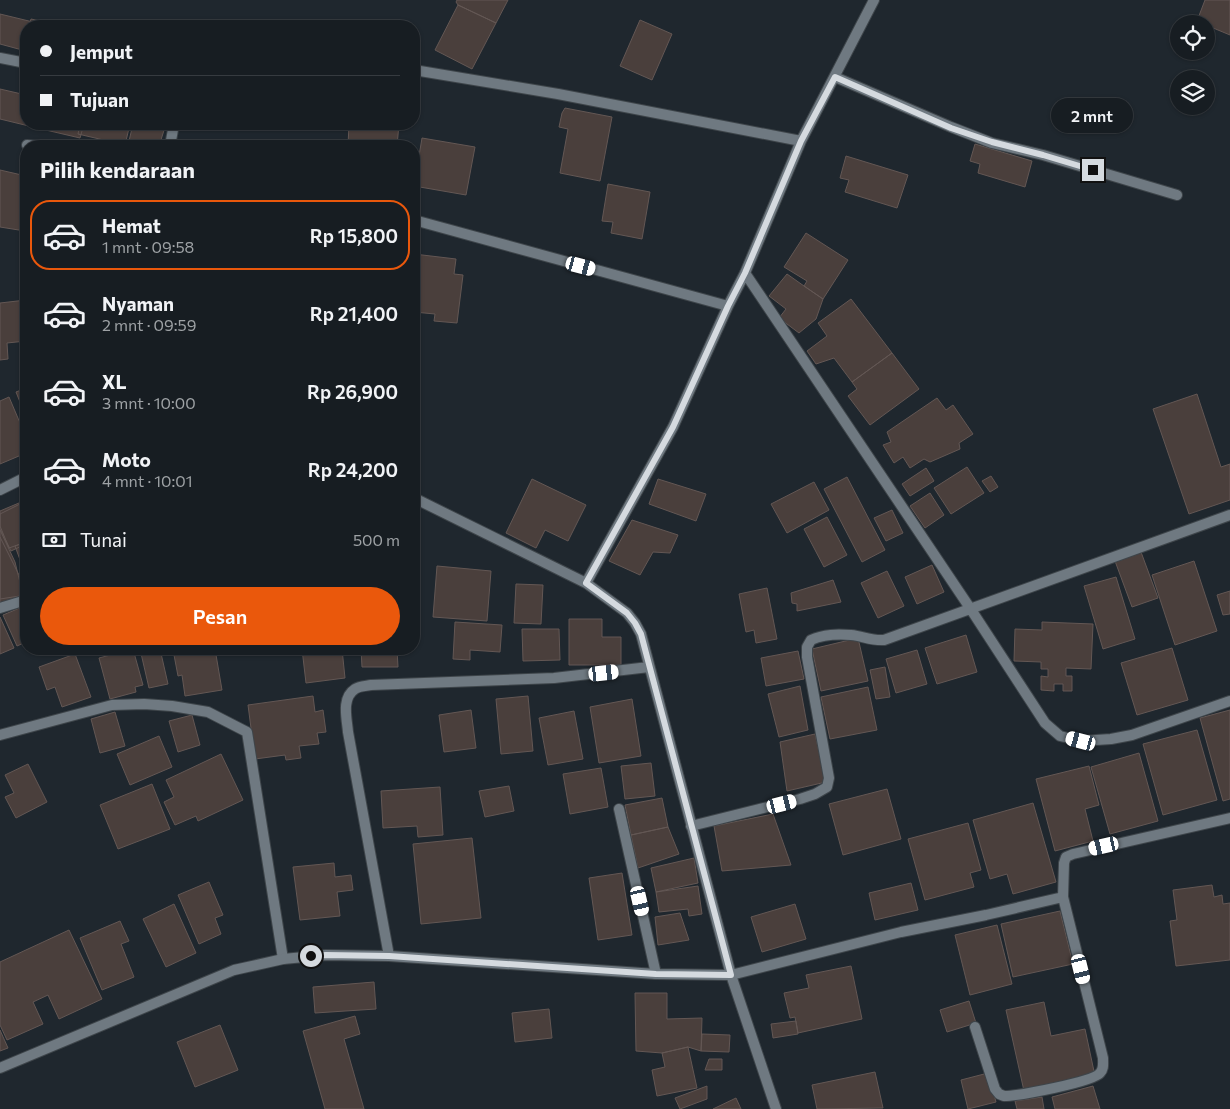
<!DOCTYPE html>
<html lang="id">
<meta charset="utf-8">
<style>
:root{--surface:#171d22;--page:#20262a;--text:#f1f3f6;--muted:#9ea2a5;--line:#363b40;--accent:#ea580c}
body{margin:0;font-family:Commissioner,sans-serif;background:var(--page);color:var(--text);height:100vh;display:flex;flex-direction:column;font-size:19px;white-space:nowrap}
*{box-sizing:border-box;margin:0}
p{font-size:16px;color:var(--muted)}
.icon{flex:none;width:28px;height:28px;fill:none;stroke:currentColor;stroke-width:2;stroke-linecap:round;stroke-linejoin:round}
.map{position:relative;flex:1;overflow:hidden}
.sheet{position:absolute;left:20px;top:140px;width:400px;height:515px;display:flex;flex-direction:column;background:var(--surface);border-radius:20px;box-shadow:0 1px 4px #0004,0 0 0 1px var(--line)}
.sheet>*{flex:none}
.top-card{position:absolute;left:20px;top:20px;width:400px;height:110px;border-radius:20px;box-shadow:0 1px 4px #0004,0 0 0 1px var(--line);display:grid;align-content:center;height:110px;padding:0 20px;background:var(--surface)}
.fabs{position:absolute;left:1170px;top:15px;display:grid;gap:10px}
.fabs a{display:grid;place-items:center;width:45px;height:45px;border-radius:50%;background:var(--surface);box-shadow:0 1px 4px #0004,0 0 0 1px var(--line);font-size:25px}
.end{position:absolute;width:22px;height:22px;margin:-11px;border:6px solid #d5dadf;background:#111;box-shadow:0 0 0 2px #111}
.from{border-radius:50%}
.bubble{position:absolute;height:35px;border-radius:18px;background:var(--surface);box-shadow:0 1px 4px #0004,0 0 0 1px var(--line);font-size:16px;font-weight:600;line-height:35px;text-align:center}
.car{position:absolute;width:15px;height:30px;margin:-15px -8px;border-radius:6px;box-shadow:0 0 4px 1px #0007;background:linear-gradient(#fff 24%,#345 0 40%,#fff 0 76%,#345 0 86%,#fff 0)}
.top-card b{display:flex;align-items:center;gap:18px;height:48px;font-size:19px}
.top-card b+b{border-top:1px solid var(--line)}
.top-card i{width:12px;height:12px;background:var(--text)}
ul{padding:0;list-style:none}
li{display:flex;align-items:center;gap:15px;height:70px;margin:0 10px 8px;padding:0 10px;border:2px solid transparent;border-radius:20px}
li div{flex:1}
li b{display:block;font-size:19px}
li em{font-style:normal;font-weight:600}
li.current{border-color:var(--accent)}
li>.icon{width:45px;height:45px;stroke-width:1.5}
h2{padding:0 20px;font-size:22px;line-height:60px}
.pay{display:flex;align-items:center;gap:12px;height:55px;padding:0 20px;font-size:19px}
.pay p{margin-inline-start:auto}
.button{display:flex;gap:10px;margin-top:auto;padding:10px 20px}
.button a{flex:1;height:58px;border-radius:30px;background:var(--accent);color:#fff;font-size:20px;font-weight:600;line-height:58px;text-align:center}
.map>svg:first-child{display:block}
</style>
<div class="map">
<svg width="1230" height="1109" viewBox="0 0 1230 1109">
<rect width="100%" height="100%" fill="#1f272e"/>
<path fill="#4a3f3c" stroke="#635754" d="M457,0h51l-12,23 -38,-18 -2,-3z
M1205,0h25v35l-24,-10v-1h-3l-6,-3z
M458,5l38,18 -24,46 -37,-19z
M0,14l33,8 -1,4h-6v25l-26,-7z
M31,19l32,7h-34z
M640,20l32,14 -20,46 -32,-14z
M0,89l26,6v29h8l-1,3 -33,-8z
M565,108l47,9 -12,64 -40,-8 8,-44 -9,-2 3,-14z
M34,124h50l-4,14 -47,-11z
M80,124h50l-5,21 -47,-11z
M133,124h33l-7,22h-13l-17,-5z
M349,124h50l-2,22h-49z
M422,138l53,9 -9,48 -52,-9z
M975,144l57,17 -7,26 -47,-14 2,-9 -10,-3z
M846,156l62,19 -11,33 -52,-16 4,-12 -9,-2z
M0,170l26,6v49l-1,6 -25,-4z
M608,184l42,8 -8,47 -31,-6 2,-11 -11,-1z
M806,233l42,27 -25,39 -19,-13 3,-5 -23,-14z
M414,254l42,5 -2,15 9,1 -6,48 -23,-2 1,-7 -21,-2z
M787,274l17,12 19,13 -7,20 -17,14 -20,-15 7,-9 -17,-13z
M851,299l41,54 -40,29 -18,-24 -18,6 -9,-13 20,-15 -9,-13z
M26,300v41l-19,2 1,16 -8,1v-57z
M892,353l27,36 -49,36 -22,-29 9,-7 -5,-7z
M26,388v29l-10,-25z
M1197,394l24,73 9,-3v36l-41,14 -36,-105z
M9,397l17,40v16l-26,11v-63z
M937,398l9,12 7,-5 20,29 -14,9 1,6 -30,13 -6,-3 -14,9 -7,-11 -9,6 -11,-18 8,-3 -4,-10z
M967,467l17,26 -33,21 -17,-26z
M926,468l8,13 -24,15 -8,-12z
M991,476l7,11 -8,5 -8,-11z
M847,477l38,73 -23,12 -38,-73z
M532,479l54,26 -18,36 -23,-11 -9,18 -30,-15z
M658,479l48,15 -10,27 -47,-17z
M814,482l15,28 -42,23 -16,-29z
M930,493l14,22 -19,13 -15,-22z
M26,500v42l-17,6 -9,-22v-15z
M26,501v43l-15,7 -11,-22v-15z
M892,510l11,23 -17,8 -12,-23z
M827,517l20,38 -23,12 -20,-38z
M632,520l46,15 -8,18 -17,-1 -13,23 -31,-14z
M0,530l15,32 8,33 -23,8z
M0,537l26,52v6l-26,4z
M26,542v25l-3,1 -8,-22z
M1141,552l17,46 -26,9 -17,-46z
M1194,561l23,70 -42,14 -23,-70z
M932,565l12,27 -27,12 -12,-27z
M437,566l54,5 -4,50 -54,-4z
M887,571l17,35 -26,12 -17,-35z
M1116,577l19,62 -32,10 -19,-63z
M833,580l8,22 -44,9v-7l-5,-1 -1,-10z
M516,584l27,1 -2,39 -27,-1z
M767,588l10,51 -21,4 -2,-13 -8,2 -7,-38z
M1230,591v23l-7,1 -6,-20z
M22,607l4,10v25l-9,4 -14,-31z
M0,617l14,31 -14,6z
M569,619h33v18h19v28h-52z
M455,622l47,3 -2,27 -30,-2v10l-17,-1z
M1042,622l51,2 -2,45 -25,-1v8h6v15h-9v-7h-9v7l-13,-1v-14l7,1v-8h-7v-7l-27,-1 1,-32 27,1z
M522,629h37l1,31 -37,1z
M966,635l11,37 -40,12 -12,-36z
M858,638l10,43 -47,10 -9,-42z
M1172,648l16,52 -51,15 -16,-52z
M133,649l10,36 -8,2 1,5 -26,7 -11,-41z
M140,649h20l8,35 -19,4z
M180,649h35l7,41 -37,6 -3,-21 -4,1 -4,-21 7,-1z
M302,649h40l3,29 -39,5z
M361,649h36l1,18h-36z
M917,650l10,34 -31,9 -10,-34z
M798,651l6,28 -38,7 -5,-28z
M75,654l16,43 -29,10 -7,-20 -8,3 -8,-23z
M885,667l5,30 -14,2 -6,-29z
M800,686l8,44 -29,7 -11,-43z
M868,687l9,43 -47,9 -9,-42z
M313,696l2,16 8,-2 3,22 -9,1 2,11 -20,2 2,12 -15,2 -1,-5 -30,4 -7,-54z
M528,696l5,55 -32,3 -5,-55z
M632,699l9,57 -42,7 -9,-56z
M471,710l5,38 -32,4 -5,-37z
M1230,710v89l-7,2 -23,-83z
M574,711l9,48 -35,6 -9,-47z
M115,712l10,34 -25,7 -9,-34z
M192,715l8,30 -22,7 -9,-31z
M1197,730l20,70 -54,15 -20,-71z
M815,734l11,48 -39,9 -7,-49z
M159,736l13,31 -42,18 -13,-31z
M1139,753l19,68 -48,13 -19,-67z
M221,754l22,46 -45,21 -2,-5 -21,9 -11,-23 10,-5 -8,-17z
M651,763l4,33 -30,3 -4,-33z
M28,764l19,38 -31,16 -11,-21 9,-4 -9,-18z
M1089,766l10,39 -14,4 8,32 -38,10 -19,-72z
M601,768l7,39 -38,7 -7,-40z
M152,784l18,45 -52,20 -18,-44z
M509,786l5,25 -29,6 -6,-26z
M440,787l3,48 -25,2 -1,-11 -34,2 -2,-37z
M887,789l14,50 -58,16 -14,-51z
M662,798l6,29 -37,8 -6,-30z
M1033,803l23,79 -43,12 -6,-20 -17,5 -17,-59z
M773,814l18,51 -69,6 -8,-45z
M968,823l13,47 -11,3 4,14 -49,13 -17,-61z
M668,827l11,27 -41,14 -7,-33z
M472,838l9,80 -60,6 -8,-80z
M694,858l4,25 -42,9 -5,-24z
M334,863l1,14 16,-2 2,15 -16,2 3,24 -40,4 -7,-53z
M622,873l10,62 -34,5 -9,-62z
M209,882l14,33 -8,3 6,16 -22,10 -21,-49z
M911,883l7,27 -43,10 -6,-27z
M1212,885l2,12 8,-2 1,9 7,-1v57l-54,6 -6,-45 7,-1 -4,-30z
M698,886l4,28 -13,2 -1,-7 -29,3 -3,-20z
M174,904l22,49 -30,14 -23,-48z
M795,904l11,35 -44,13 -11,-35z
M1060,911l13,53 -60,13 -12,-53z
M680,913l9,27 -31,5 -3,-28z
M120,921l9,20 -8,3 13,33 -32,13 -22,-52z
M997,925l15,59 -42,11 -15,-60z
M69,930l33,69 -43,20 -11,-24 -15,7 10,22 -36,16 -7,-15v-63z
M851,966l11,53 -64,14 -3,-16 -5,1 -6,-25 25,-5 -3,-13z
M374,982l2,27 -61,4 -2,-26z
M635,993h32v26l35,-1 -1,33 -13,-4 -26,6 -26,-2z
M969,1001l7,22 -29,9 -7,-22z
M1044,1002l7,34 34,-7 10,47 -71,15 -18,-81z
M549,1009l3,29 -37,4 -3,-29z
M355,1016l5,18 -16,5 20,70h-39l-22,-78z
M796,1021l2,13 -25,4 -2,-14z
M220,1025l18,45 -43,17 -18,-45z
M0,1030l8,18 -8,3z
M702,1034l28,1 -1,17 -28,-1z
M688,1047l9,41 -40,8 -5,-26 13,-3 -3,-14z
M709,1059h13v11h-17z
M875,1072l8,36 -66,1 -5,-24z
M988,1073l8,29 -28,7 -7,-29z
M707,1086v13l-27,10 -5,-11z
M1093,1086l7,23h-45l-3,-12z
M1042,1097l2,12h-27l-2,-8z
M736,1098l5,11h-28z"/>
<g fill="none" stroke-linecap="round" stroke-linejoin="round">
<g stroke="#3e454a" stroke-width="12">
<path id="minor" d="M0,58l26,5
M414,70l144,24 243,47
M835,77l116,50 41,16 51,12 134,40
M27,145l12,1
M170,146l4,-22
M414,220l314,86
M745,273l225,335 75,115 15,13 21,5 30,-2 21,-4 98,-34
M0,490l26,-13
M414,498l172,85 41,30 8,10 6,11 90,341 170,-43 85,-17 77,-18 1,-34 2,-6 7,-3 157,-36
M586,583l87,-156 55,-121 17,-33 56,-132 73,-141
M0,608l26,-8
M0,735l112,-30 32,-1 28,2 36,6 39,20 36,227
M619,809l37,165
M691,826l109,-27 15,-5 12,-7 2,-9 -22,-121v-10l4,-7c13,-6 26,-6 40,-5 12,1 20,6 33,5l346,-125
M389,956l-41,-224c-1,-13 -7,-34 7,-43 4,-3 11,-3 16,-4l183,-7 95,-11
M975,1027l20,62 4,5 5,2c14,0 89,-14 96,-23 4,-4 3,-9 3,-15l-40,-161"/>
</g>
<g stroke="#3e454a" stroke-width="12">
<path id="tertiary" d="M0,1068l234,-98 49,-11 43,-4 63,1 267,18 75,1 45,134"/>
</g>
<use href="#minor" stroke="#6f7981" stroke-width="10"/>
<use href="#tertiary" stroke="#6f7981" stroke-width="10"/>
</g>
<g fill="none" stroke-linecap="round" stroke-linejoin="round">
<path stroke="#d5dadf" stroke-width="6" d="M311,956l15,-1 63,1 267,18 75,1 -90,-341 -6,-11 -8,-10 -41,-30 87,-156 55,-121 17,-33 56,-132 34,-64 116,51 41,14 51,13 50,15"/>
</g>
</svg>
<div class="fabs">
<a><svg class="icon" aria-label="locate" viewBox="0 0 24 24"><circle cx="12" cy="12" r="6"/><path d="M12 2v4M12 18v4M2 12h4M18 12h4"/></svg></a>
<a><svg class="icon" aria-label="layers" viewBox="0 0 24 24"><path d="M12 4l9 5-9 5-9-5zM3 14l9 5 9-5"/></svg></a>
</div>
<i class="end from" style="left:311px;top:956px"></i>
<i class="end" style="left:1093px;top:170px"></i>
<div class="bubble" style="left:1051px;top:98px;width:82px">2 mnt</div>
<i class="car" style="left:581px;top:266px;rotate:105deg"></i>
<i class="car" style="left:604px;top:673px;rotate:84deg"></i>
<i class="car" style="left:1081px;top:741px;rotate:285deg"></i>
<i class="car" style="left:782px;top:804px;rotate:76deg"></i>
<i class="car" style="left:1104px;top:846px;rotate:257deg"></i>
<i class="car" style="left:640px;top:901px;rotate:167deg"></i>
<i class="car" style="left:1081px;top:969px;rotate:166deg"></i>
<div class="top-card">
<b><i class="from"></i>Jemput</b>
<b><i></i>Tujuan</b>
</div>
<section class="sheet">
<h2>Pilih kendaraan</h2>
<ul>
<li class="current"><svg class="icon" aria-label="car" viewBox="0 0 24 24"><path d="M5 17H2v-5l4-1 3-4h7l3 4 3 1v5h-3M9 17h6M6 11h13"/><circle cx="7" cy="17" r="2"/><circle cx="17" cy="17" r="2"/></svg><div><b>Hemat</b><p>1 mnt · 09:58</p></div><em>Rp 15,800</em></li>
<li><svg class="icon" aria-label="car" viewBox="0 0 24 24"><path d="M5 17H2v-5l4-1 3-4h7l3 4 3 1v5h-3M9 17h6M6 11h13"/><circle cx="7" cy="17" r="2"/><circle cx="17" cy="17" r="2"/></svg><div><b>Nyaman</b><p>2 mnt · 09:59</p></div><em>Rp 21,400</em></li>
<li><svg class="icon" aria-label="car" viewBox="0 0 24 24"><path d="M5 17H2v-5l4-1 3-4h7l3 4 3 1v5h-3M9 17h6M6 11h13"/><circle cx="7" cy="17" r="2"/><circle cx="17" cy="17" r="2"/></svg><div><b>XL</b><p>3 mnt · 10:00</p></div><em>Rp 26,900</em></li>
<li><svg class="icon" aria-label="car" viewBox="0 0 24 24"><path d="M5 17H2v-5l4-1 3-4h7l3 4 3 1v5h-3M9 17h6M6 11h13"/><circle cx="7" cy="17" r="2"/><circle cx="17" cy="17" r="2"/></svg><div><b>Moto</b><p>4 mnt · 10:01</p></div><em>Rp 24,200</em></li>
</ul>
<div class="pay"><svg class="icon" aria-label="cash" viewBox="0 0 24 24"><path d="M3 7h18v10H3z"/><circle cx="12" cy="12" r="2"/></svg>Tunai<p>500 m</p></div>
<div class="button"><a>Pesan</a></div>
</section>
</div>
